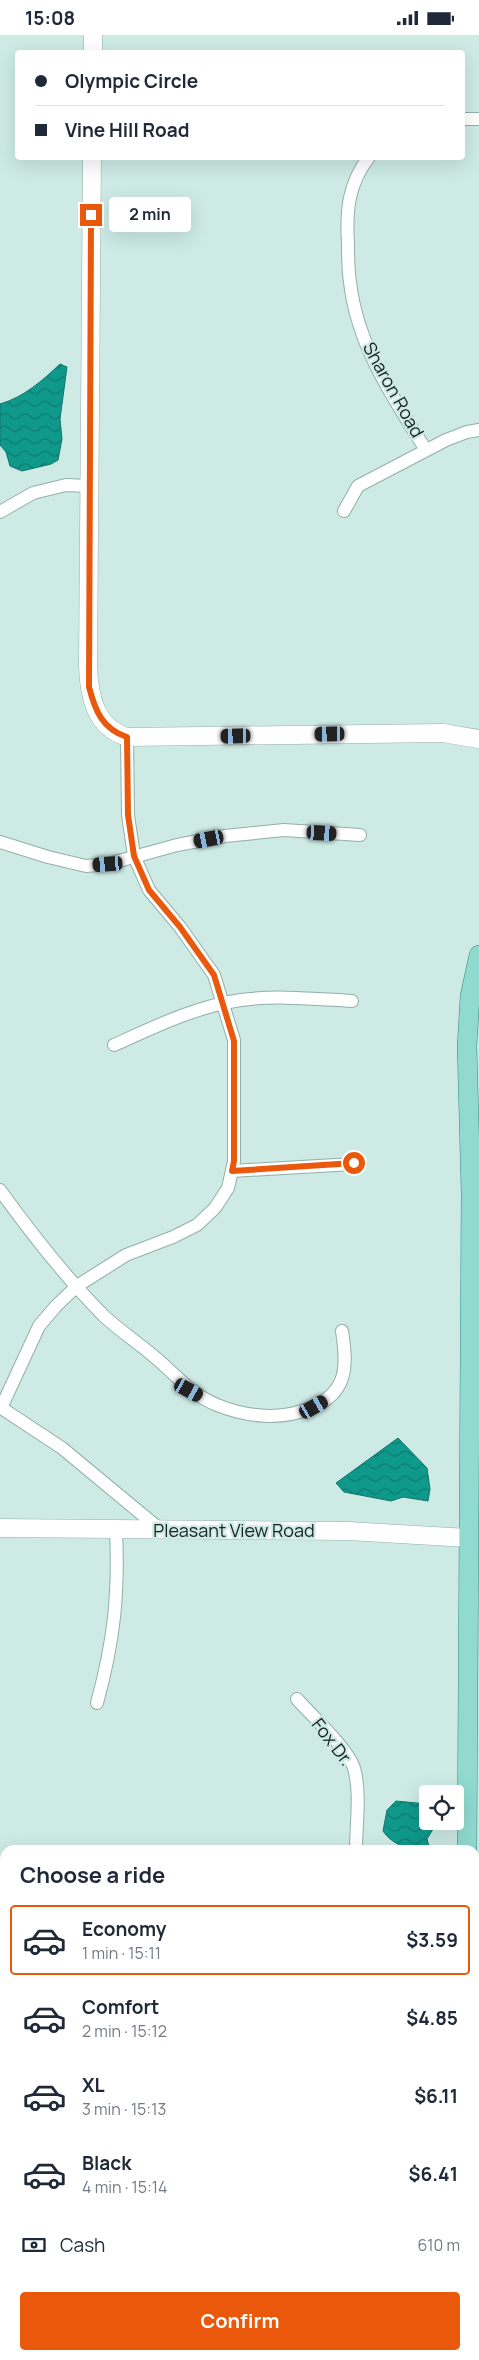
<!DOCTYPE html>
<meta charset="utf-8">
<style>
:root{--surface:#fff;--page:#f6f6f7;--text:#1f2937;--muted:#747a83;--line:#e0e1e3;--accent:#ea580c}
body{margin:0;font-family:Manrope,sans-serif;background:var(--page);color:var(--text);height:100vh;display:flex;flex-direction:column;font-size:19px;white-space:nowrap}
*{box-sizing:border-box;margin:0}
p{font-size:16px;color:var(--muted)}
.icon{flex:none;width:28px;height:28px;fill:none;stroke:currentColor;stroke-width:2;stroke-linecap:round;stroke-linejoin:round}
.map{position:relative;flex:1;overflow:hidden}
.side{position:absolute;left:0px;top:1810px;width:480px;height:515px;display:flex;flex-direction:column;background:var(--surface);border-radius:15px 15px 0 0;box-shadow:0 5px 20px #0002}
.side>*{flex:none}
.banner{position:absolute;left:15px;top:15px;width:450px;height:110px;border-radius:5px;box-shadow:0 5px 20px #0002;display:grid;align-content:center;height:110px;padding:0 20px;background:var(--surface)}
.fabs{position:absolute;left:419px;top:1750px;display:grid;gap:10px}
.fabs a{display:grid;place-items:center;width:45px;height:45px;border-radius:5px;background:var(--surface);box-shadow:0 5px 20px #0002;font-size:25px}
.end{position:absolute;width:22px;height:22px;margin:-11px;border:6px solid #ea580c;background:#fff;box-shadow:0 0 0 2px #fff}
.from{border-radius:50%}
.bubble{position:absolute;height:35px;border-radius:5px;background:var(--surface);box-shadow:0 5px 20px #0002;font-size:16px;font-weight:700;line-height:35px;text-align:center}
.car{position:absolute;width:15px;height:30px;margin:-15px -8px;border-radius:6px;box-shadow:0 0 4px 1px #0007;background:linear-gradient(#222 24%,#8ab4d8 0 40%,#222 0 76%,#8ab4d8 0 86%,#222 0)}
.banner b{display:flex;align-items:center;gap:18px;height:48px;font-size:19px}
.banner b+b{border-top:1px solid var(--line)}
.banner i{width:12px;height:12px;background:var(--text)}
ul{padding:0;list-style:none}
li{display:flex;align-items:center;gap:15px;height:70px;margin:0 10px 8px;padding:0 10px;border:2px solid transparent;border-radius:5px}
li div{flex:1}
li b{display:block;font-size:19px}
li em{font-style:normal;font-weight:700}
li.current{border-color:var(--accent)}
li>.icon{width:45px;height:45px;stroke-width:1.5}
h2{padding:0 20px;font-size:22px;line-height:60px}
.pay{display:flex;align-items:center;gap:12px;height:55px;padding:0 20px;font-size:19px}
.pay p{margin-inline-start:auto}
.action{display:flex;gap:10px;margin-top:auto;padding:10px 20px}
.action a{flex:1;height:58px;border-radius:5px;background:var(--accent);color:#fff;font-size:20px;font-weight:700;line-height:58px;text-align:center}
.status{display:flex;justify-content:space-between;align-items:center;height:35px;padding:0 25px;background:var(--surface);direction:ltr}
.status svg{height:14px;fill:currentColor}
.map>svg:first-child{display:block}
</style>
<div class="status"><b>15:08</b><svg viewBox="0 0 49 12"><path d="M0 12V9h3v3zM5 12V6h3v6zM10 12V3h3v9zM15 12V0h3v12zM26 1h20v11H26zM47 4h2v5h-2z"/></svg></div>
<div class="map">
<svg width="479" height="2325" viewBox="0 0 479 2325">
<defs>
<pattern id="forest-firs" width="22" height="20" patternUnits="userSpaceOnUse" patternTransform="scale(1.25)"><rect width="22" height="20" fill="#45bbac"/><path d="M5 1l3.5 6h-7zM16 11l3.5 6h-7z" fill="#39988c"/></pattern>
<pattern id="wetland-marsh" width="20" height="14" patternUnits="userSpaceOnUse" patternTransform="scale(1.25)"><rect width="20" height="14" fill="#84eada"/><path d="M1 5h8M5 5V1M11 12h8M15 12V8" fill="none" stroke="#71c8bb"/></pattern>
<pattern id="water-waves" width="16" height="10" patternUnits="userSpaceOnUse" patternTransform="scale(1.25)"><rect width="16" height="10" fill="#0f998b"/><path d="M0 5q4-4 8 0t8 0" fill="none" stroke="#0d7c71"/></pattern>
</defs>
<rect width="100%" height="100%" fill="#cdeae5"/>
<path fill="url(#forest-firs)" d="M164,2320h83l-27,5h-59z"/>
<path fill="url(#wetland-marsh)" d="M242,2320h147l2,5h-172z"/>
<path fill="url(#water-waves)" stroke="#12766b" d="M60,329l7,3 -7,52 2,20 -4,21 -7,4 -29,7 -12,-5 -4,-14 -6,-7v-41c24,-7 42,-23 60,-40z
M398,1403l29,30 3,21 -2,12 -25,-4 -12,4 -26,-5 -21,-4 -8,-9z
M396,1766l31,3 1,17h10l-11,18 3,11c-18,0 -36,-3 -47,-19l4,-21z
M5,2213v32l-5,3v-31z"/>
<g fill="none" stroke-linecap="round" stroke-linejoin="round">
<g stroke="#92afa9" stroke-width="14">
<path id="street" d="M462,84h17
M369,122c-21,27 -23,54 -21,87 0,12 0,25 2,38 7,63 43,116 76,168
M344,476l14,-25 88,-46 21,-8 12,-2
M0,477l33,-19 33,-8 23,1
M0,807l48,15 38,9 22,-2 69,-19 48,-9 59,-6 76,5
M114,1010c40,-18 83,-39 127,-45 36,-5 75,-1 111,1
M232,1136l121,-7
M0,1155c31,43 66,88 104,126 16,15 36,28 53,43 20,17 35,36 60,46 30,12 65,16 96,2 36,-16 34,-43 29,-76
M0,1372l62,41 100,83
M1,1373l38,-82 17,-20 21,-20 49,-31 47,-18 24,-12 18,-17 13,-20 6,-27v-121l-20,-65 -34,-48 -31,-37 -15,-34 -6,-41 -1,-78
M297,1664c15,17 51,50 57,69 7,25 2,56 2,82
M97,1668c17,-62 22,-109 19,-173
M0,2004l5,3
M46,2325l3,-5"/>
</g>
<g stroke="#92afa9" stroke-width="19">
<path id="secondary" d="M93,18v-18
M92,122l-4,509c1,30 7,61 39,71l316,-4 36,6
M0,1493l348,3 120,7"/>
</g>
<g stroke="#368a7f" stroke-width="20">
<path id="primary" d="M467,1815l4,-657 -4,-147 3,-50 9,-41
M464,2325v-5"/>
</g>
<use href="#street" stroke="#fff" stroke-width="12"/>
<use href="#secondary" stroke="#fff" stroke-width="18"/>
<use href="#primary" stroke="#90dad0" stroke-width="19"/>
</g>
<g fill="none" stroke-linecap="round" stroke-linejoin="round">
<path stroke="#ea580c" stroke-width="6" d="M91,180l-2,472c6,23 13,42 38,50l1,78 6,41 15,34 31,37 34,48 20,66v120l-2,10 122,-8"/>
</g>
<g text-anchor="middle" stroke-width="4.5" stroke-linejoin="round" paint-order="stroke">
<g font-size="18" fill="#182321" stroke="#cdeae5">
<text transform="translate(393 355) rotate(61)" y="6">Sharon Road</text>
<text x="234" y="1502">Pleasant View Road</text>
<text transform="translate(332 1707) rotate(52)" y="6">Fox Dr.</text>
</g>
</g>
</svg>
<div class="fabs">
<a><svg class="icon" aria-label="locate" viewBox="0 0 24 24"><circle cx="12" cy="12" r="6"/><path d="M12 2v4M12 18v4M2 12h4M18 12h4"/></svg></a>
</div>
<i class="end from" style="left:354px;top:1128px"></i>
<i class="end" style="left:91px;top:180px"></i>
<div class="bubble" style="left:109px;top:162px;width:82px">2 min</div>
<i class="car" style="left:330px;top:699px;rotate:269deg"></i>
<i class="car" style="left:236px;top:701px;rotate:269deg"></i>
<i class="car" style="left:322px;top:798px;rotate:93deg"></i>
<i class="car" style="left:209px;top:804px;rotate:259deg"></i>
<i class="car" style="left:108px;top:829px;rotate:266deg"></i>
<i class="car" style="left:189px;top:1355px;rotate:119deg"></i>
<i class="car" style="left:314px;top:1372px;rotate:60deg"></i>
<div class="banner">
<b><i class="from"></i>Olympic Circle</b>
<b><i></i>Vine Hill Road</b>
</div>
<section class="side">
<h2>Choose a ride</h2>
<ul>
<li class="current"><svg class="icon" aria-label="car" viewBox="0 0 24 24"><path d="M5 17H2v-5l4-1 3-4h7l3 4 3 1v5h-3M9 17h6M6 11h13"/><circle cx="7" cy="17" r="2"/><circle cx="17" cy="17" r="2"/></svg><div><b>Economy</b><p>1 min · 15:11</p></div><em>$3.59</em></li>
<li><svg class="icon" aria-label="car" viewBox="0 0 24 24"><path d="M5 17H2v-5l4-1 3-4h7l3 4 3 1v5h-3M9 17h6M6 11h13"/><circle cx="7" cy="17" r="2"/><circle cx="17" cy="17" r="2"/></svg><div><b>Comfort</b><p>2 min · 15:12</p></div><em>$4.85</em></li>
<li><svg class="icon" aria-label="car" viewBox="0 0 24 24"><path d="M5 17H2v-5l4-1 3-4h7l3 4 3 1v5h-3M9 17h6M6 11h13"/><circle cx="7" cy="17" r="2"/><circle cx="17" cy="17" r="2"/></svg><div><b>XL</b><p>3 min · 15:13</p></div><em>$6.11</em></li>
<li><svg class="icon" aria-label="car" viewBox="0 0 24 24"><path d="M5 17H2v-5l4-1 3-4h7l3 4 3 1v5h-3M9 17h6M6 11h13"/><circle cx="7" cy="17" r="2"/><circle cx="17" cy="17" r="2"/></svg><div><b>Black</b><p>4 min · 15:14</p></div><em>$6.41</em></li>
</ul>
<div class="pay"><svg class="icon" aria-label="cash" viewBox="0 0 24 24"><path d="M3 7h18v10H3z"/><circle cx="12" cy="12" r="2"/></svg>Cash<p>610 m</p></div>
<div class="action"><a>Confirm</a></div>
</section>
</div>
